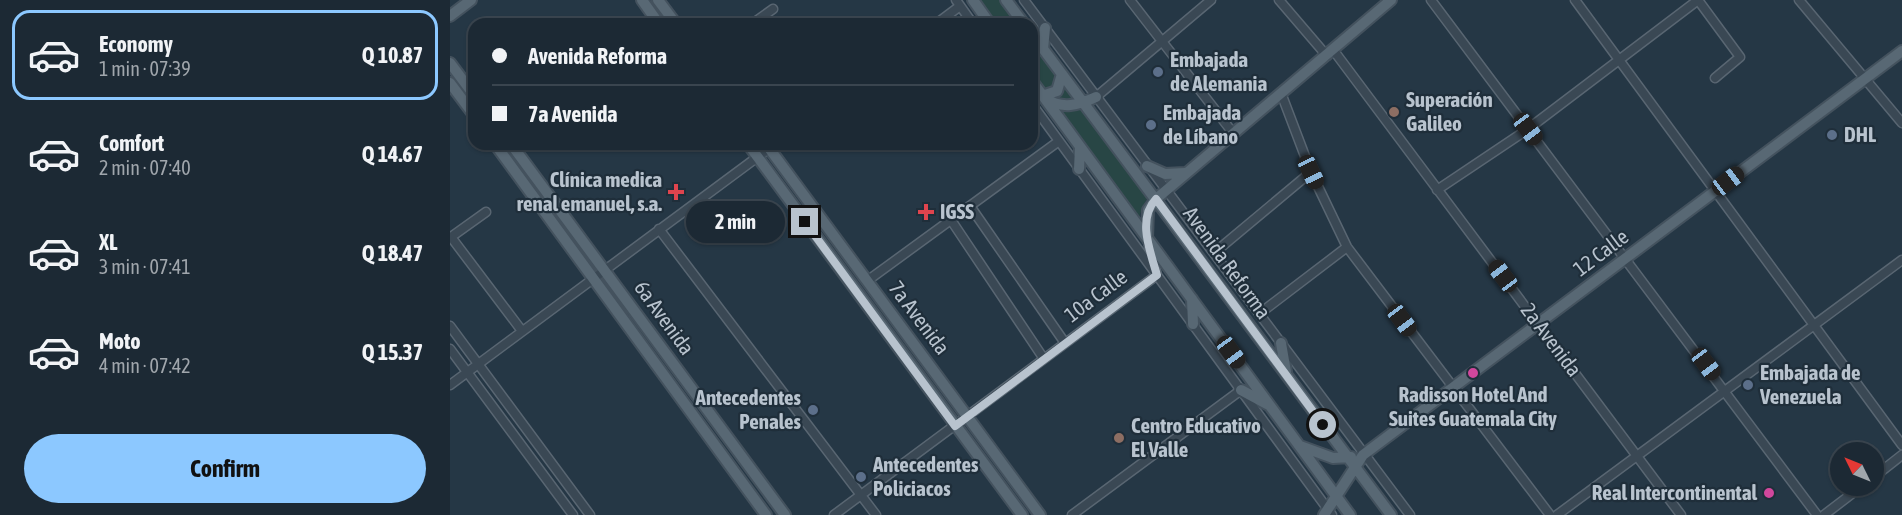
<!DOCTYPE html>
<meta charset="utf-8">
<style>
:root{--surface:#1c2934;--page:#293540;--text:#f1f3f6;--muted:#a0a6ac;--line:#3a454f;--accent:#8cc8ff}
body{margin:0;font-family:"Asap Condensed",sans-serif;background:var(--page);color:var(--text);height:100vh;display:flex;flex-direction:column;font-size:22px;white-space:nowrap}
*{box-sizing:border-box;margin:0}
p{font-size:20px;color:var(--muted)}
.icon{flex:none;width:33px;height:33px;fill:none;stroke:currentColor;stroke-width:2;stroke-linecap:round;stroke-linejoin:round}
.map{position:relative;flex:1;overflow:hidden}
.panel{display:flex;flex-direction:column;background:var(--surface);width:450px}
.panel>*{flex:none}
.guide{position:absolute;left:18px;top:18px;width:570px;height:132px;border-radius:18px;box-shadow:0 2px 4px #0004,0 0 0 2px var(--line);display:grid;align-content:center;height:132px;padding:0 24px;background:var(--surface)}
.needle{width:39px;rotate:313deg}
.controls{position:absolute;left:1380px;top:442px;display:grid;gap:12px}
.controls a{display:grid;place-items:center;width:54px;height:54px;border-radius:50%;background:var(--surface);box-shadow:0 2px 4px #0004,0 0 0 2px var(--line);font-size:30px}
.end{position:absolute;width:27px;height:27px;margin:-14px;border:8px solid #b8c3ce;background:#111;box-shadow:0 0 0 3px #111}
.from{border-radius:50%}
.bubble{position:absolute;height:42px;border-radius:21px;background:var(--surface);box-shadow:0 2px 4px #0004,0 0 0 2px var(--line);font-size:20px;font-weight:700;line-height:42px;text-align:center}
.car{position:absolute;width:18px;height:36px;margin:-18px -9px;border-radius:8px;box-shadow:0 0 4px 2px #0007;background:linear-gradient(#222 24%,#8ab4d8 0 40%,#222 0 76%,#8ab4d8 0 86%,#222 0)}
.guide b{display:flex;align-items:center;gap:21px;height:57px;font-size:22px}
.guide b+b{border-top:2px solid var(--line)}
.guide i{width:15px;height:15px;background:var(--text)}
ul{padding:10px 0 0;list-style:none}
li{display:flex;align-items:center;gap:18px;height:90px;margin:0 12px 9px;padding:0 12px;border:3px solid transparent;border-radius:18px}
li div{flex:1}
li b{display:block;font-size:22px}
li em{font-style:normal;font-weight:700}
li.selected{border-color:var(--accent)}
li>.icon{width:54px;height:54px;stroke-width:1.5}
.primary-button{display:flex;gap:12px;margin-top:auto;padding:12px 24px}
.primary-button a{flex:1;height:69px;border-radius:36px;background:var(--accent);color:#111;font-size:24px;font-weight:700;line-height:69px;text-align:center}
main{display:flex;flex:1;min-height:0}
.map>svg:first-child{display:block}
</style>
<main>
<section class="panel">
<ul>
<li class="selected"><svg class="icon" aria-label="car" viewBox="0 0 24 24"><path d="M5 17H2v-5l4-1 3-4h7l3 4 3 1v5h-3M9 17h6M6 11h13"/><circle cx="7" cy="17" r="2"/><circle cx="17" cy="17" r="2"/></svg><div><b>Economy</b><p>1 min · 07:39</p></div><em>Q 10.87</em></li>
<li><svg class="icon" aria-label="car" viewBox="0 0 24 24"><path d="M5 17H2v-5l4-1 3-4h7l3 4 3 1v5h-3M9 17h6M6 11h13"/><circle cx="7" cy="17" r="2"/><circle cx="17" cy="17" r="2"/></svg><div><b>Comfort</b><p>2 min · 07:40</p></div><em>Q 14.67</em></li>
<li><svg class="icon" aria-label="car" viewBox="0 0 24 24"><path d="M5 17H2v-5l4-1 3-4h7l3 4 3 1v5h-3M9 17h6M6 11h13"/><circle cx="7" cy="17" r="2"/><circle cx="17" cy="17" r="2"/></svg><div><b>XL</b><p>3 min · 07:41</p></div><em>Q 18.47</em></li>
<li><svg class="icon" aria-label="car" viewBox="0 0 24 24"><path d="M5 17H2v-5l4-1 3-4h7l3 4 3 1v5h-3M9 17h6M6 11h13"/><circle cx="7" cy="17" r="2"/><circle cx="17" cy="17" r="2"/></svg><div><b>Moto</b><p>4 min · 07:42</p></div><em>Q 15.37</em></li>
</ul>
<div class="primary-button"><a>Confirm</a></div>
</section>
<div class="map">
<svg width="1452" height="515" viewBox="0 0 1452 515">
<rect width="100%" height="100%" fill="#253745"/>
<path fill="#284645" d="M516,0h34l18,24h-34z
M582,43l110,145 5,10 -7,16 -1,12 -107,-136z"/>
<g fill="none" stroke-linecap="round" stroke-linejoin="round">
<g stroke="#596672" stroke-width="11">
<path id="minor" d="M506,0l17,24
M574,0l386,515
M680,0l103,133
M829,0l48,56
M981,0l386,515
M1125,0l327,445
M1248,0l42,57 -25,21
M1349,0l103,123
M302,24l21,-15
M486,24l24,-18
M884,51l347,464
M831,93l30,79 36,75 203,268
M646,97l115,-97
M582,104l300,411
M987,190l91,-61 170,-129
M520,206l95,137
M36,212l-35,25 71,94
M501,220l93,139
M209,229l217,286
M764,253l97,-81
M417,281l192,-140
M809,314l88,-67
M0,326l140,189
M0,349l123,166
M0,385l325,-241
M1424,477l28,-22
M384,515l323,-240 -9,-33
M622,515l169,-125
M1107,515l345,-255
M1374,515l38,-29"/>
</g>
<g stroke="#44525e" stroke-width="14">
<path id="major" d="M192,0l17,24
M208,0l18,24
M523,0l17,24
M556,0l18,24
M0,16l21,-16
M582,34l359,481
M593,49l2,-21
M0,63l24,32
M582,81l318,434
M0,83l24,32
M592,96l15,-5 5,-17
M595,98c17,12 34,7 51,-1
M45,144l271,371
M61,144l274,371
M298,144l274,371
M316,144l274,371
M697,166l18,8 20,-1
M629,169l1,-22
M697,238l1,-28 8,-11 235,-199
M742,299l1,25
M831,343l5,29
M791,390l26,14
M850,446l33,12 18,-1
M874,515l39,-60 539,-404"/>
</g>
<use href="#minor" stroke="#3a4854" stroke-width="8"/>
<use href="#major" stroke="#586874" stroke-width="10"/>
</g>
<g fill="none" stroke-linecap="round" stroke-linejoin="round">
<path stroke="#b8c3ce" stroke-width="8" d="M355,222l150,204 202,-151c-7,-24 -20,-56 -1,-76l167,226"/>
</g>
<g fill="#5c6f8a" stroke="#1f2e3a" stroke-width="2">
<circle cx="708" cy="72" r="6"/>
<circle cx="701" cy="125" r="6"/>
<circle cx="1382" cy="135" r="6"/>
<circle cx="1298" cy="385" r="6"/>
<circle cx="363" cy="410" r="6"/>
<circle cx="411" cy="477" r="6"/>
</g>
<g fill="#8d6e63" stroke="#1f2e3a" stroke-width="2">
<circle cx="944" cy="112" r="6"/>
<circle cx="669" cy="438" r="6"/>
</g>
<g fill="#e0444e" stroke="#1f2e3a" stroke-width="2">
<path d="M223 183h6v6h6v6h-6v6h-6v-6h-6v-6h6z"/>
<path d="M473 203h6v6h6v6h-6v6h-6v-6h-6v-6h6z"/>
</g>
<g fill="#d1479c" stroke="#1f2e3a" stroke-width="2">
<circle cx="1023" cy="373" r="6"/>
<circle cx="1319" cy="493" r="6"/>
</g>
<g text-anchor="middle" stroke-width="4.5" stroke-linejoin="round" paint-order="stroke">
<g font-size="21" font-weight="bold" fill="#b8c3ce" stroke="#1f2e3a" text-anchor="start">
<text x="720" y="67">Embajada<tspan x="720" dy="24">de Alemania</tspan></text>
<text x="956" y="107">Superación<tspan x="956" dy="24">Galileo</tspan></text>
<text x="713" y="120">Embajada<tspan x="713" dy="24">de Líbano</tspan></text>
<text x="1394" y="142">DHL</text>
<text x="212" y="187" text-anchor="end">Clínica medica<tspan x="212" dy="24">renal emanuel, s.a.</tspan></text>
<text x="490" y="219">IGSS</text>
<text x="1310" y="380">Embajada de<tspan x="1310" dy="24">Venezuela</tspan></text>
<text x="1023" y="402" text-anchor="middle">Radisson Hotel And<tspan x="1023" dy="24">Suites Guatemala City</tspan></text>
<text x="351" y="405" text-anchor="end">Antecedentes<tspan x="351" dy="24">Penales</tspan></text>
<text x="681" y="433">Centro Educativo<tspan x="681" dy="24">El Valle</tspan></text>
<text x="423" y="472">Antecedentes<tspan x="423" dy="24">Policiacos</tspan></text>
<text x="1307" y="500" text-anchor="end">Real Intercontinental</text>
</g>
<g font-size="21" fill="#b8c3ce" stroke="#1f2e3a">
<text transform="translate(1151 253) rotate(-37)" y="7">12 Calle</text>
<text transform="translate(777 263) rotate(54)" y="7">Avenida Reforma</text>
<text transform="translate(646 296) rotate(-37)" y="7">10a Calle</text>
<text transform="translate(214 318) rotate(54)" y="7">6a Avenida</text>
<text transform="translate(469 318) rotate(53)" y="7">7a Avenida</text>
<text transform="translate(1101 340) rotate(53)" y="7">2a Avenida</text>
</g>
</g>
</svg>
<div class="controls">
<a><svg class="needle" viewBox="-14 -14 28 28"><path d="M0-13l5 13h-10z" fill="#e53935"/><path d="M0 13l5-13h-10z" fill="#a0a6ac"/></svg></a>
</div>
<i class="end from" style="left:873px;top:425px"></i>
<i class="end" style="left:355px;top:222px"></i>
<div class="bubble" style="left:236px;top:201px;width:99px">2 min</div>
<i class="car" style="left:1078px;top:129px;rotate:143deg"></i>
<i class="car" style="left:861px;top:172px;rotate:155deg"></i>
<i class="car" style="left:1278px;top:181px;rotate:53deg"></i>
<i class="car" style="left:1053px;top:276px;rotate:323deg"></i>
<i class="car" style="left:952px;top:320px;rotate:143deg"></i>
<i class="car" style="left:781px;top:352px;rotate:144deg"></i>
<i class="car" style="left:1256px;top:364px;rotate:143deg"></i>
<div class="guide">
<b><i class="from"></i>Avenida Reforma</b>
<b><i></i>7a Avenida</b>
</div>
</div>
</main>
